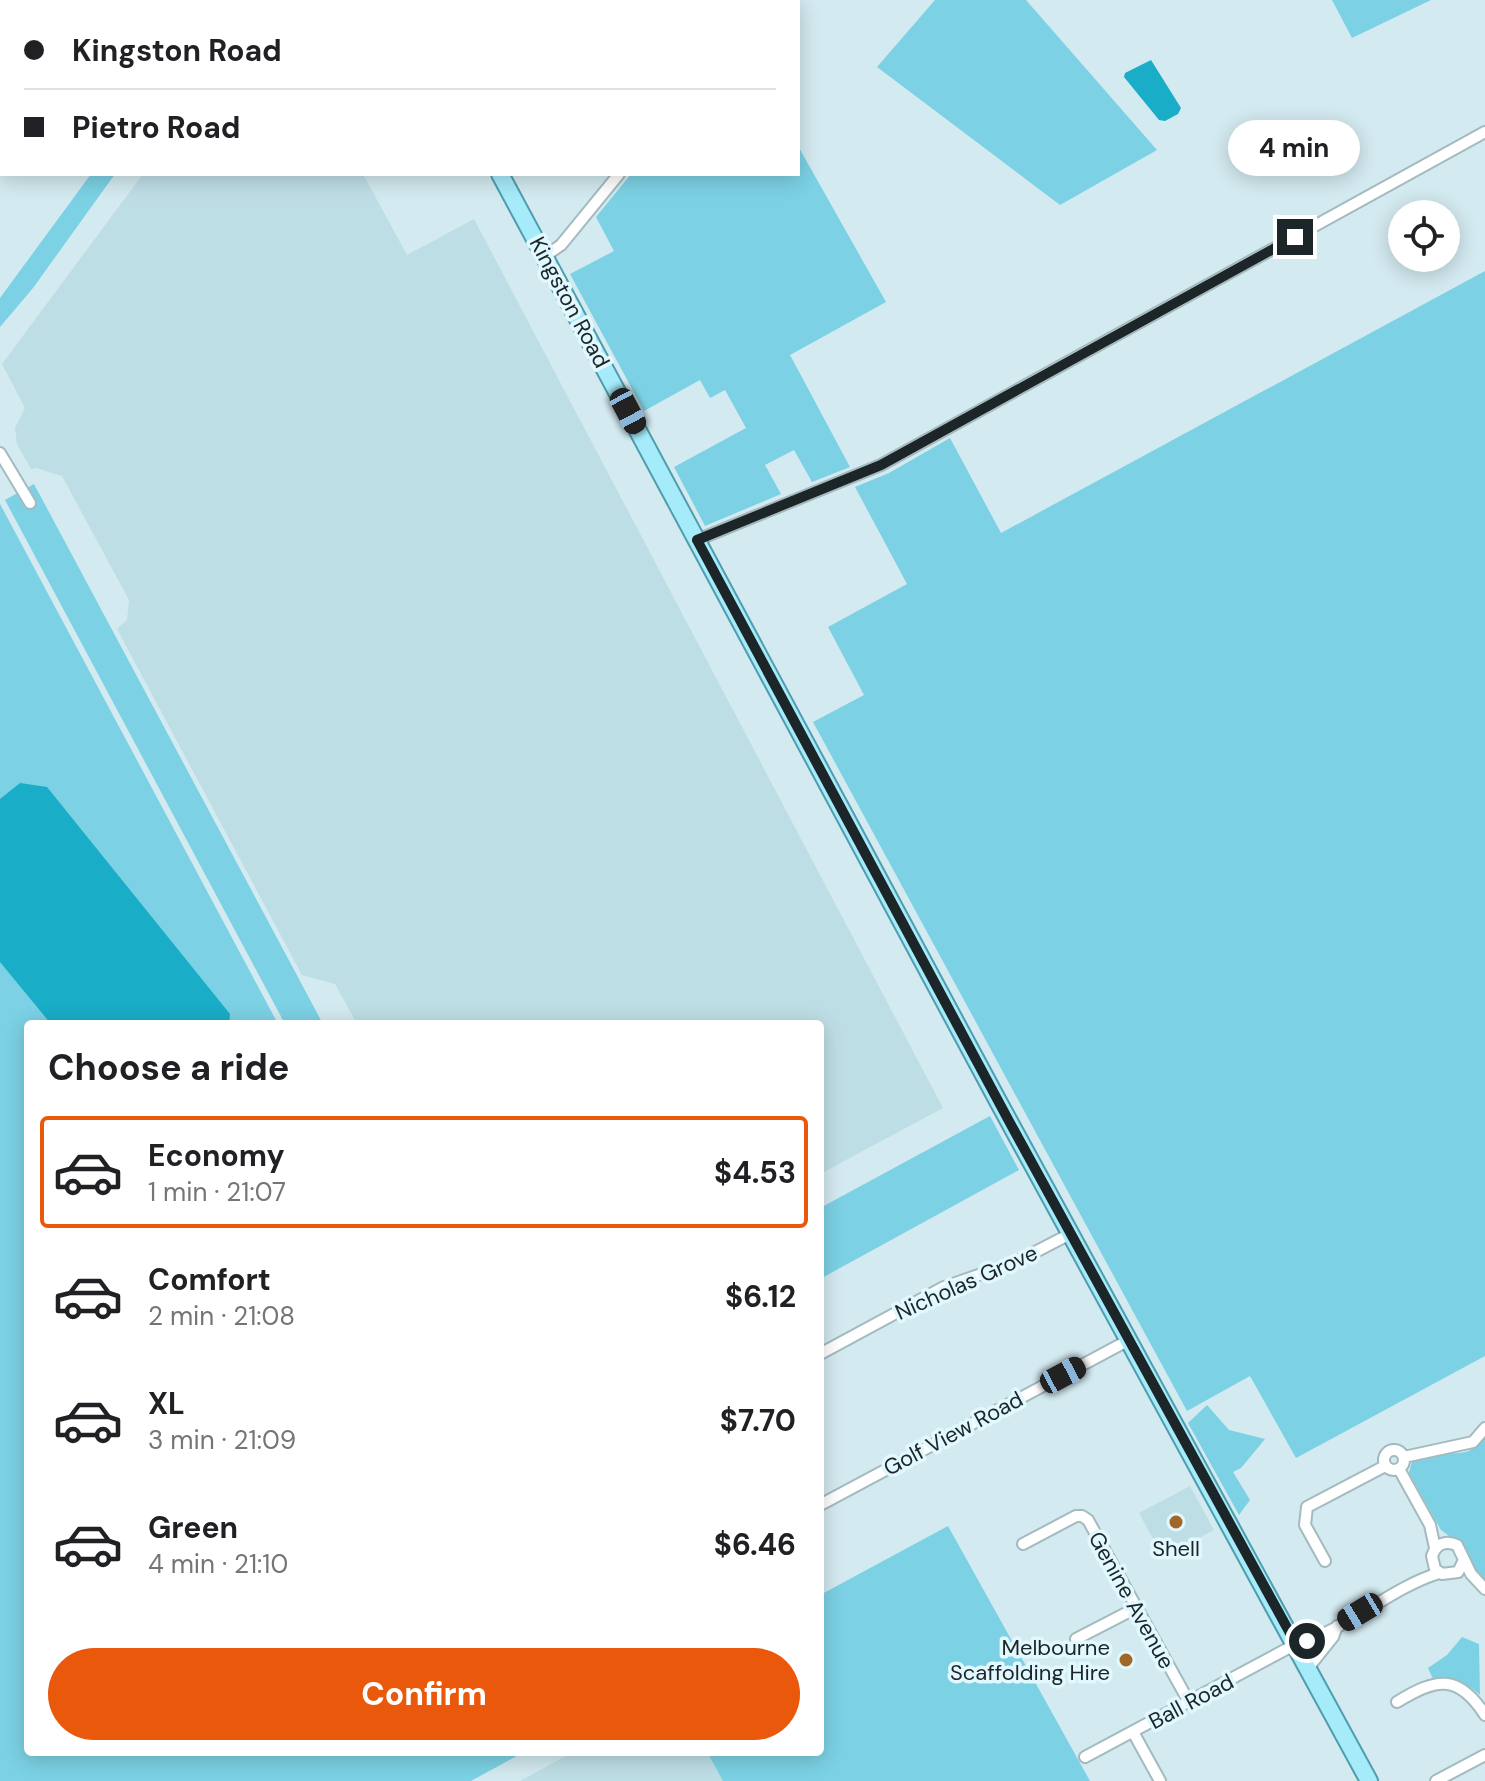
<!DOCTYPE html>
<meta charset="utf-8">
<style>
:root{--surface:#fff;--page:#f2f2f2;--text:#202124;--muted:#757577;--line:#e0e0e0;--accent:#ea580c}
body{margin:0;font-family:"DM Sans",sans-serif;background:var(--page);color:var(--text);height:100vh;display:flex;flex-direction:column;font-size:30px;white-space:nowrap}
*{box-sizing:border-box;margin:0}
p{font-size:26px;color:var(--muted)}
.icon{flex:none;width:44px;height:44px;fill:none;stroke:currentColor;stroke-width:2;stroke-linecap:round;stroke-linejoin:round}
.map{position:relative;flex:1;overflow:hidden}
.side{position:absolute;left:24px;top:1020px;width:800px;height:736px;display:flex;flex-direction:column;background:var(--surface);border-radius:8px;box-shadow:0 4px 20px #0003}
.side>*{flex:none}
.hud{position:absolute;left:0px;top:0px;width:800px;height:176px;box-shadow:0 4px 20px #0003;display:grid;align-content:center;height:176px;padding:0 24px;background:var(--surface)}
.controls{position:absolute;left:1388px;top:200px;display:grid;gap:16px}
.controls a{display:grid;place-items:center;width:72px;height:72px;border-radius:50%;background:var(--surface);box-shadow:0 4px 20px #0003;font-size:40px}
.end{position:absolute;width:36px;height:36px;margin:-18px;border:10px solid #1c2527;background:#fff;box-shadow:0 0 0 4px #fff}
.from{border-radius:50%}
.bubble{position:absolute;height:56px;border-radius:28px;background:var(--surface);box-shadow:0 4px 20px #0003;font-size:26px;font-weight:700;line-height:56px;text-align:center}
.car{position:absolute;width:24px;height:48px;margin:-24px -12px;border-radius:10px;box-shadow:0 0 6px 2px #0007;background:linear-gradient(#222 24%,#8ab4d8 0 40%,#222 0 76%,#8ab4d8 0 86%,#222 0)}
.hud b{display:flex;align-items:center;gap:28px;height:76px;font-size:30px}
.hud b+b{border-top:2px solid var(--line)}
.hud i{width:20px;height:20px;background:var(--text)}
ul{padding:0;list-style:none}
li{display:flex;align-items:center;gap:24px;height:112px;margin:0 16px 12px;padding:0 8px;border:4px solid transparent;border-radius:8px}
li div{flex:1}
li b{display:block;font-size:30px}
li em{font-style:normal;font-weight:700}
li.selected{border-color:var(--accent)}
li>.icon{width:72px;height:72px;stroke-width:1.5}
h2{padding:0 24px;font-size:36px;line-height:96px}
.action{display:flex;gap:16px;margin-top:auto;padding:16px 24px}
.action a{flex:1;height:92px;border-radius:48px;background:var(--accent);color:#fff;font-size:32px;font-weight:700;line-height:92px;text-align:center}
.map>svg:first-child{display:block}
</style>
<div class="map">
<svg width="1485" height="1781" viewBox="0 0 1485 1781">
<rect width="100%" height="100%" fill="#d3eaf0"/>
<path fill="#bedee5" d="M143,174h220l44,81 67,-36 469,889 -123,66v-150h-463l-22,-40 -33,-9 -185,-346 10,-9 2,-20 -67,-124 -26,-8 -5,1 -14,-25 -2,-16 10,-20 -23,-44z
M1190,1486l24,44 -51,27 -24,-44z
M573,1752h134l16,29h-203z"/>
<path fill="#7cd1e4" d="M935,0h91l131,150 -97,55 -183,-138z
M1332,0h99l-79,38z
M1280,130l8,15 -35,19 -8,-16z
M798,146l88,156 -96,53 60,112 -38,15 -18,-32 -29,15 16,29 -76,32 -31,-59 72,-39 -21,-38 -15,8 -10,-18 -56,31 -74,-137 44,-23 -18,-34 35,-43h167z
M91,174h24l-82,114 -33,39v-29z
M1485,271v1085l-189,102 -46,-82 -63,35 -374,-689 51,-27 -36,-68 79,-43 -52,-97 34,-14 61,-35 51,95z
M34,484l289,540h-38l-280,-524z
M0,504l278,520h-250v728h496l-53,29h-471z
M990,1116l29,54 -199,109v-71z
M1207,1405l22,25 36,9 -24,29 -8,4 17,28 -11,15 -51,-92z
M1485,1436v144l-18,-20 -3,-13 -23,-17 -32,-57 3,-12c9,-3 18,-7 26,-7 22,-2 33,3 47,-18z
M948,1526l142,255h-367l-16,-29h113v-157z
M1462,1637l17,7 1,51c-13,-12 -29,-20 -47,-16l-5,-11 19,-13z"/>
<path fill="#1aadc7" d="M1151,60l30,48 -3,6 -13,7 -6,-1 -35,-43 1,-4z
M20,783l27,4 183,227 -1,10h-178l-51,-62v-163z"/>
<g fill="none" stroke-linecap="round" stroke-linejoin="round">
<g stroke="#a3babf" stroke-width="14">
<path id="street" d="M763,2l2,-2
M545,256l16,-11 58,-71
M0,453l30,50
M697,540l184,-75 604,-333
M820,1354l124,-67 72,-25 54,-28
M1384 1460a10 10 0 1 1 20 0a10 10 0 1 1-20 0Z
M1404,1457l69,-15 12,-14
M1399,1469l31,56 5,23
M820,1505l309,-165
M1023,1544l53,-28h6l6,4 101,182
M1325,1561l-20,-36 2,-18 78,-41
M1463,1562l-5,10 -16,2 -7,-5 -3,-13c4,-12 13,-16 25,-11l14,29 14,15
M1076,1639l60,-31
M1309,1667l24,-30 4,-11
M1397,1702c39,-24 61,-29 88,13
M1133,1732l27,49
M1085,1757l211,-113c52,-14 92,-55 143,-71
M1436,1781l49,-26"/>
</g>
<g stroke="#4f9dae" stroke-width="20">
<path id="primary" d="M406,0l1,2
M500,174l499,929 370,678"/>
</g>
<use href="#street" stroke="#fff" stroke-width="10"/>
<use href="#primary" stroke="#a6ebfa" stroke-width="16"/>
</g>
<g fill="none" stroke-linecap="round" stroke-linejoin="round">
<path stroke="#1c2527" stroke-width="10" d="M1295,237l-414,228 -184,75 313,583 286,521 11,-3"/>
</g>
<g fill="#a26627" stroke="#e0f8fe" stroke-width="3">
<circle cx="1176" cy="1522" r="8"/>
<circle cx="1126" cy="1660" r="8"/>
</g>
<g text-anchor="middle" stroke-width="7" stroke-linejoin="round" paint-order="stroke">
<g font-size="22" fill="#1c2527" stroke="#e0f8fe">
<text transform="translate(570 302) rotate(62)" y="8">Kingston Road</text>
<text transform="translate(966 1282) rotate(-24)" y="8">Nicholas Grove</text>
<text transform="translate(953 1433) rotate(-28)" y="8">Golf View Road</text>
<text transform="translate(1132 1600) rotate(61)" y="8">Genine Avenue</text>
<text transform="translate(1191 1701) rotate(-28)" y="8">Ball Road</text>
</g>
<g font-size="22" fill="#1c2527" stroke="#e0f8fe">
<text x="1176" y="1556">Shell</text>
<text x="1110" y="1655" text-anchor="end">Melbourne<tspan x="1110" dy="25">Scaffolding Hire</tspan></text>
</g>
</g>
</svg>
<div class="controls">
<a><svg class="icon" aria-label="locate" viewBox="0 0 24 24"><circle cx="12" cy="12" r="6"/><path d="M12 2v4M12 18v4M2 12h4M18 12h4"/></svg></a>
</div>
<i class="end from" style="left:1307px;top:1641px"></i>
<i class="end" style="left:1295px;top:237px"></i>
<div class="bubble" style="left:1228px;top:120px;width:132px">4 min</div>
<i class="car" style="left:628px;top:411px;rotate:152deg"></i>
<i class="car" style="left:1063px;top:1375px;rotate:62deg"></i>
<i class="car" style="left:1360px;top:1612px;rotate:239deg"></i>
<div class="hud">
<b><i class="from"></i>Kingston Road</b>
<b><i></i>Pietro Road</b>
</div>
<section class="side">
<h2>Choose a ride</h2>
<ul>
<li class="selected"><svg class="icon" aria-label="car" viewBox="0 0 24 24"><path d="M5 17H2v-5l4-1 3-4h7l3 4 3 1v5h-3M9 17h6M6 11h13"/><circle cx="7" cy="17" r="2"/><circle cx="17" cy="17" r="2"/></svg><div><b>Economy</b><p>1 min · 21:07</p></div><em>$4.53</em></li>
<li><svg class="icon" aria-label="car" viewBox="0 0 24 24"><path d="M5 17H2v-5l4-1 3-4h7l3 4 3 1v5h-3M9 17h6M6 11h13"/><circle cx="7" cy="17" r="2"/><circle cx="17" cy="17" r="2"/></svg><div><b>Comfort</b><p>2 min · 21:08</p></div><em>$6.12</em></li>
<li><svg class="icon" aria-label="car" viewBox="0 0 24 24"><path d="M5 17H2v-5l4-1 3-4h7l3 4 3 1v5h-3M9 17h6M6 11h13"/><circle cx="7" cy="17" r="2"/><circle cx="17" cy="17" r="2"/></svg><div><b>XL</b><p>3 min · 21:09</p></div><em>$7.70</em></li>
<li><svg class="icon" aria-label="car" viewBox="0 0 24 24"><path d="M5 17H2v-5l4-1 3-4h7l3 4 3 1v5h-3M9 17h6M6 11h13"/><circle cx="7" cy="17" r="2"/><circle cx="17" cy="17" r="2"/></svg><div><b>Green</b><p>4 min · 21:10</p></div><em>$6.46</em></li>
</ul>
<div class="action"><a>Confirm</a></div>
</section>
</div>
